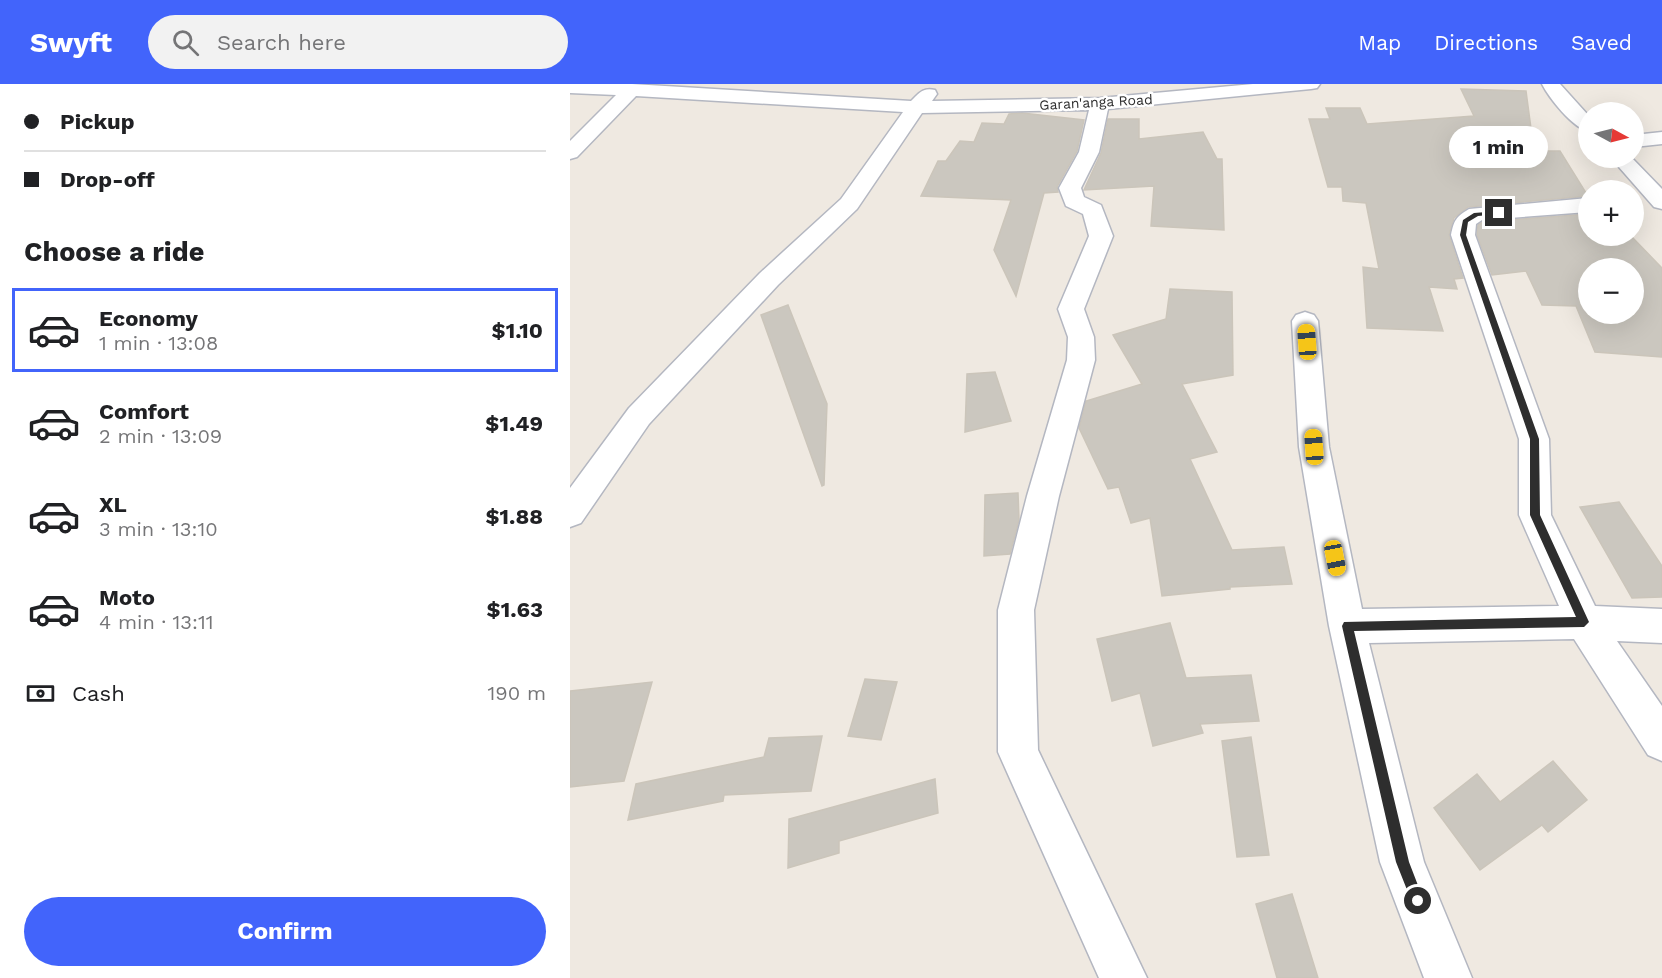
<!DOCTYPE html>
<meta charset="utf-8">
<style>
:root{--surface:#fff;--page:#f2f2f2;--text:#202124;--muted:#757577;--line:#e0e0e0;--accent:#4264fb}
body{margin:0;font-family:"Work Sans",sans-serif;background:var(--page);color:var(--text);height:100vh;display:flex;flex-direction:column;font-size:22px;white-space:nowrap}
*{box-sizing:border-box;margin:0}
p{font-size:20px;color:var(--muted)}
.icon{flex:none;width:33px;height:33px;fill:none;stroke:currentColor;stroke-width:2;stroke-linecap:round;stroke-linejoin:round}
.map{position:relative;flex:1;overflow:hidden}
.details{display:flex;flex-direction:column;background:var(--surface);width:570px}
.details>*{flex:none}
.guide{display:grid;align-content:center;height:132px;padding:0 24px;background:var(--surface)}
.needle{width:39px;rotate:97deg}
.controls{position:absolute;left:1008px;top:18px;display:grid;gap:12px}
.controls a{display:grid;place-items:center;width:66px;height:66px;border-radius:50%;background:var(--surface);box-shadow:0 6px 24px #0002;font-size:30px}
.end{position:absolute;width:27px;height:27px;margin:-14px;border:8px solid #2e2e2e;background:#fff;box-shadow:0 0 0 3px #fff}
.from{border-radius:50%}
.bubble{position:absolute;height:42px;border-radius:21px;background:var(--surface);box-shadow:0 6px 24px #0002;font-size:20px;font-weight:700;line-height:42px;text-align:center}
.car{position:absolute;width:18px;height:36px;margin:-18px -9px;border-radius:8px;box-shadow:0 0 4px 2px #0007;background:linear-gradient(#f5c518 24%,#345 0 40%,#f5c518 0 76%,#345 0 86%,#f5c518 0)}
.guide b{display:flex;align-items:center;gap:21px;height:57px;font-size:22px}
.guide b+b{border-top:2px solid var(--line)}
.guide i{width:15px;height:15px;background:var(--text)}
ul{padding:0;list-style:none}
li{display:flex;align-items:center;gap:18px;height:84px;margin:0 12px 9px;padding:0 12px;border:3px solid transparent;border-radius:0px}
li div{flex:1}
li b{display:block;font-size:22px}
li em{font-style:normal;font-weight:700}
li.current{border-color:var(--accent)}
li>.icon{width:54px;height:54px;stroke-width:1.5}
h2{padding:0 24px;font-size:27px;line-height:72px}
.pay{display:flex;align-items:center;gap:15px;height:66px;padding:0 24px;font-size:22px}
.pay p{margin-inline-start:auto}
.primary-button{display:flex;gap:12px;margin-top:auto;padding:12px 24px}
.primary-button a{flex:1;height:69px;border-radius:36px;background:var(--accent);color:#fff;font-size:24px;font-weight:700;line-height:69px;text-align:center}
header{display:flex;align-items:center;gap:36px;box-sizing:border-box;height:84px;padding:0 30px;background:var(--accent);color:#fff}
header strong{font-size:28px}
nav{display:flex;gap:33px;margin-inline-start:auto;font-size:21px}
.search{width:420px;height:54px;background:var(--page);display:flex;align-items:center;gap:15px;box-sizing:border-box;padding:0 21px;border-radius:33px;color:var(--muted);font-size:22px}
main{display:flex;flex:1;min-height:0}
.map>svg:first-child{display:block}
</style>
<header>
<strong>Swyft</strong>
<div class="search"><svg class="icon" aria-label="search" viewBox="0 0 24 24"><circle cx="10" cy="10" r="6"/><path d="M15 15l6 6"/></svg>Search here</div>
<nav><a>Map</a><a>Directions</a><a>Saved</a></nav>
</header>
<main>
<section class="details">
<div class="guide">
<b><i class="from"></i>Pickup</b>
<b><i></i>Drop-off</b>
</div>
<h2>Choose a ride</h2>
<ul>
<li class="current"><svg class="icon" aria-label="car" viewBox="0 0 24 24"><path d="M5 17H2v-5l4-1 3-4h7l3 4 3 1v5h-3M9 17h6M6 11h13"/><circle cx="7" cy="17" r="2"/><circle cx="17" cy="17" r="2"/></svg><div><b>Economy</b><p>1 min · 13:08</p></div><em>$1.10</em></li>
<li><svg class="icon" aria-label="car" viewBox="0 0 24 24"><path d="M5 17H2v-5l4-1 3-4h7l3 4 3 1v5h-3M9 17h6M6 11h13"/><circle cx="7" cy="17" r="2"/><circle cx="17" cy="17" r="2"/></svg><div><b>Comfort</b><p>2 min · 13:09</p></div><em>$1.49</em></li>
<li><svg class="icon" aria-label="car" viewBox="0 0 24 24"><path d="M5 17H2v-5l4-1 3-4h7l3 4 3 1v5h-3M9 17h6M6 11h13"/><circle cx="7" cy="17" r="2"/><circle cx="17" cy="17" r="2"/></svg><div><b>XL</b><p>3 min · 13:10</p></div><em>$1.88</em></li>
<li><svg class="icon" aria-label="car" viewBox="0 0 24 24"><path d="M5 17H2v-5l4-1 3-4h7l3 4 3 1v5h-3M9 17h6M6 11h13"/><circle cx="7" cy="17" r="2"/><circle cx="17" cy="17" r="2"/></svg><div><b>Moto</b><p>4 min · 13:11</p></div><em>$1.63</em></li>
</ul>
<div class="pay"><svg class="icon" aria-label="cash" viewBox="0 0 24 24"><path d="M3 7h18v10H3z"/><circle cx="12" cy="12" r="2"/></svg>Cash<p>190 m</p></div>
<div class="primary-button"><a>Confirm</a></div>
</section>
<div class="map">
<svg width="1092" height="894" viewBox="0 0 1092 894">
<rect width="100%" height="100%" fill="#efe9e1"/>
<path fill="#cbc7bf" stroke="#cbc5ba" stroke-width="1.5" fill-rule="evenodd" d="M891,5l65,2 8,60h26l28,45 -120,11 -14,11 -5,17 14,43 -9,1 3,10 -28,-2 14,44 -76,-3 -4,-61 16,2 -13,-66 -23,-2 -1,-14h-14l-19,-68h21l-4,-11h34l7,16 107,-8z
M452,29l62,7 -7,31 -20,36 1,5 -14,1 -28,103 -22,-46 17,-50 -90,-4 17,-35h8l14,-20 14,1 8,-19 22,1 5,-10z
M538,35h31v20l64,-7 14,27h5l2,71 -73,-4 3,-40 -70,4 17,-37z
M1018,130v22h43l31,32v89l-67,-5 -19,-46 -34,-1 -16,-34 -34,4 -15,-40 1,-10 5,-3zM1018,184h46v46h-46z
M600,205l62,3 1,83 -51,9 35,68 -27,7 42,91 52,-3 8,37 -62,3v2l-68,7 -12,-78 -19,5 -12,-36 -11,2 -29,-61 7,-27 56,-17 -29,-49 53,-16z
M218,221l39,99 -3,81 -2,1 -61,-171z
M425,288l16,49 -46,11 2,-58z
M448,409l1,27 -9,34 -26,2 1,-61z
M1049,418l43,64v31l-30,1 -52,-91z
M600,539l16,55 65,-3 8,46 -59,3 3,9 -50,13 -13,-53 -28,8 -15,-62z
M295,595l32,3 -16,58 -33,-4z
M82,598l-28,99 -54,6v-96z
M252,652l-11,55 -87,4 -1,6 -95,19 8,-36 128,-27 5,-19z
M681,653l18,118 -32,2 -15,-116z
M983,677l34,39 -39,32 -6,-7 -62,45 -46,-62 43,-34 23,28z
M365,695l3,34 -99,28v12l-51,15 1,-49z
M722,810l26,84h-41l-21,-74z"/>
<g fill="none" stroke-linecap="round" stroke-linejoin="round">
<g stroke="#b4b7c1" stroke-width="3">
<path id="minor" d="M0,0h62l279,17c8,-8 12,-14 24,-11l2,4 -5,7 168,-3 153,-14h67l-3,4 -6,1 -203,20 -9,43 -18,36 3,9 17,8 12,31 -29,73 10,28 1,23 -36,136 -25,114 4,140 109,228h-48l-101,-226v-142l29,-114 40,-136 1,-23 -10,-28 31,-73 -6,-22 -17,-8 -7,-18 20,-36 10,-42 -167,3 -65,96 -79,76 -129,139 -68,99 -11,4v-39l59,-80 131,-135 81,-74 62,-87 -267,-16 -59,61 -7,2v-18l46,-46 -46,-2z
M972,0h18l28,31v16c-15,-3 -39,-33 -46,-47z
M1092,48v12l-28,3v-12z
M1041,74h21l30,31v20l-8,-2z
M1018,114v14l-106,8 -6,4 -1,11 74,204 2,76 44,91 67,3v34l-45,-2 45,65v55l-14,-6 -74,-116 -205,4 55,219 48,116h-48l-44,-116 -51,-236 -30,-179 -7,-126 4,-6 9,-3 9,3 4,6 11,126 33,162 197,-3 -40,-91v-76l-68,-204c3,-15 5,-18 18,-26z"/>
</g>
<use href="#minor" fill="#fff" fill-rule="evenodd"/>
</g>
<path fill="#2e2e2e" d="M929,127l2,3 -23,2 -10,6 -2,13 73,204 1,76 49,107 -5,5 -230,4 55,231 15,39 -2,4 -4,2 -5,-2 -17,-43 -54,-236 2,-4 232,-5 -46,-102v-76l-70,-204 3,-15 11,-7z"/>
<g text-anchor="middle" stroke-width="5" stroke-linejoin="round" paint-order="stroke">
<g font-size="14" fill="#2e2e2e" stroke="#fff">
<text transform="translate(526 18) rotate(-3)" y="5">Garan'anga Road</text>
</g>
</g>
</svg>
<div class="controls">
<a><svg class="needle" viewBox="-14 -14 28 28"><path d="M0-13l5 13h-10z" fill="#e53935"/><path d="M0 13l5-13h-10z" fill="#757577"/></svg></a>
<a>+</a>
<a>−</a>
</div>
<i class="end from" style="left:848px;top:817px"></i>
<i class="end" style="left:929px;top:129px"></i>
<div class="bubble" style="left:879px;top:42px;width:99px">1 min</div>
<i class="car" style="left:737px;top:258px;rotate:356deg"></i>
<i class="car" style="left:744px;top:363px;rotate:356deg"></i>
<i class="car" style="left:765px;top:474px;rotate:169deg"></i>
</div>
</main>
